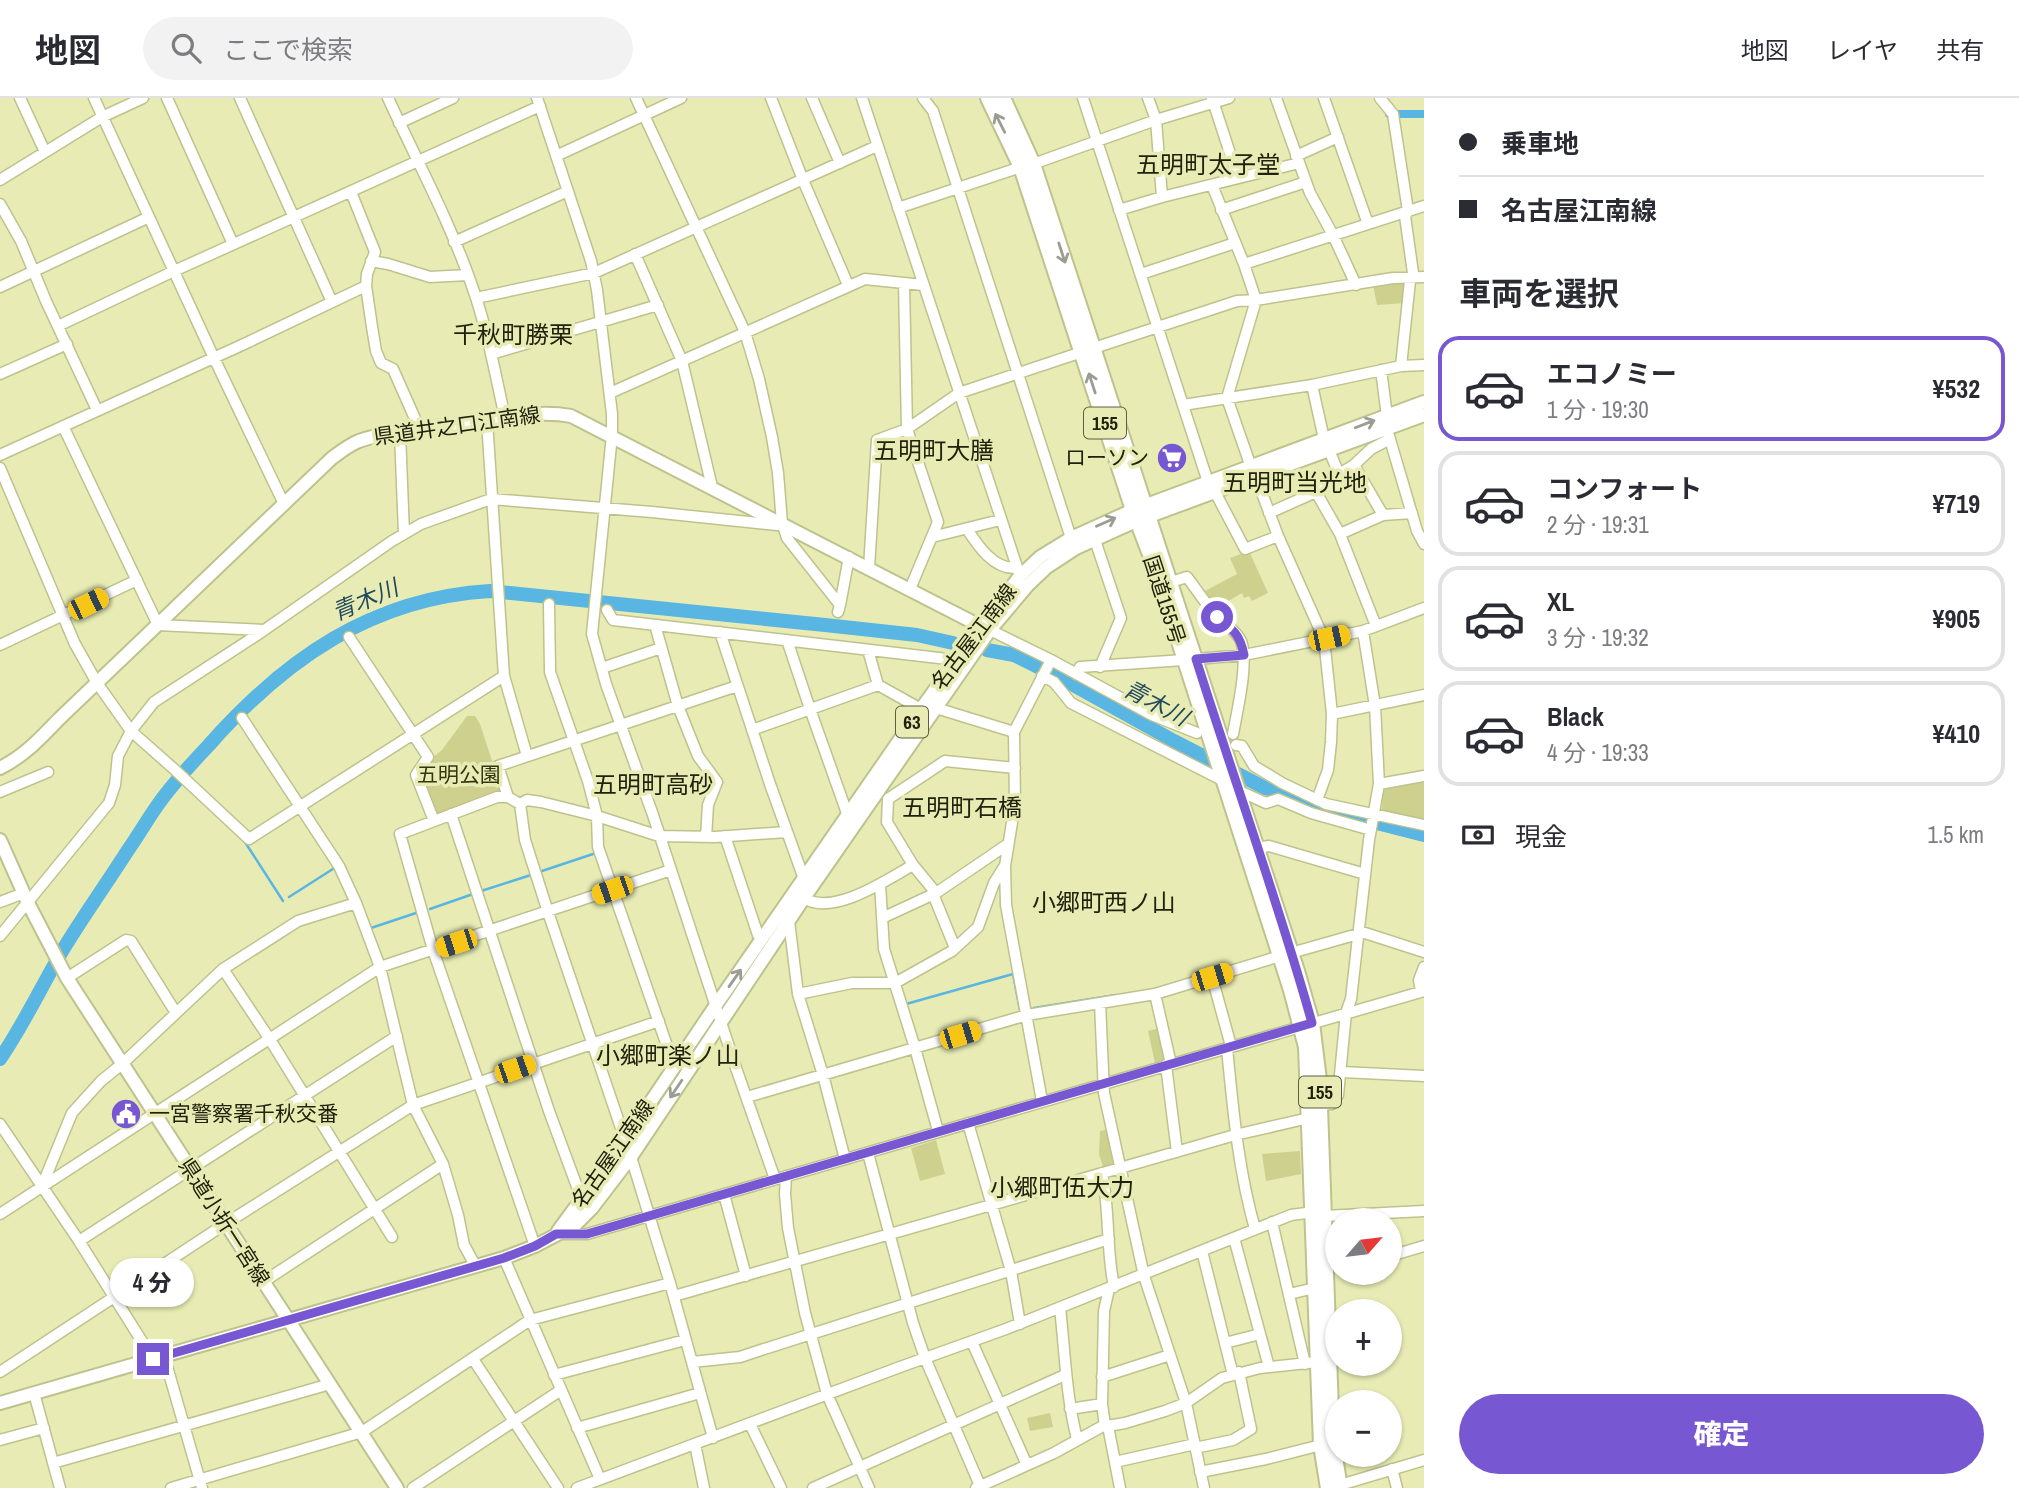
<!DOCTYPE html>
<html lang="ja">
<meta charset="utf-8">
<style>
:root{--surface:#fff;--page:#f2f2f3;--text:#2b2b33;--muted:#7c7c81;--line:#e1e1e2;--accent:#7758d2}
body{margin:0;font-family:"Archivo Narrow","Noto Sans JP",sans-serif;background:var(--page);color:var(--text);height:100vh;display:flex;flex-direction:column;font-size:26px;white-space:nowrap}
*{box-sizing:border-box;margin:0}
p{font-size:23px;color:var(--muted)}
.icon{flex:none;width:38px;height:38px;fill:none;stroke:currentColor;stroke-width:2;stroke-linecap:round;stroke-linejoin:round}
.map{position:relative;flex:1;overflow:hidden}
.side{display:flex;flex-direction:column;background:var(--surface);width:595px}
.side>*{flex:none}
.banner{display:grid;align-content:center;height:154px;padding:0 35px;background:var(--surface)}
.needle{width:46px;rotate:62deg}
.fabs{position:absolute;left:1325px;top:1110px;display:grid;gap:14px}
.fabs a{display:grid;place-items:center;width:77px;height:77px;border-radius:50%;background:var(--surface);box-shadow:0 2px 5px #0004;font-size:35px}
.end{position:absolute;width:32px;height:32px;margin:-16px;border:9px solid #7758d2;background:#fff;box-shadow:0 0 0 4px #fff}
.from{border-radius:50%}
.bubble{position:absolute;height:49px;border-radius:24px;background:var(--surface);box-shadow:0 2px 5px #0004;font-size:23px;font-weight:800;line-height:49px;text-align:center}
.car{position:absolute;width:21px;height:42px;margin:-21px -10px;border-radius:9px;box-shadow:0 0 5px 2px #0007;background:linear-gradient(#f5c518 24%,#345 0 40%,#f5c518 0 76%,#345 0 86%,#f5c518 0)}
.banner b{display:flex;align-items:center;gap:24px;height:66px;font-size:26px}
.banner b+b{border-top:2px solid var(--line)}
.banner i{width:18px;height:18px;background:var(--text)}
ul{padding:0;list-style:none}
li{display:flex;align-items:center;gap:21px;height:105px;margin:0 14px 10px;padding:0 21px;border:4px solid var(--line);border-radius:21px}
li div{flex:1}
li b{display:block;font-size:26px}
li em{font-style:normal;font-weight:800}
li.selected{border-color:var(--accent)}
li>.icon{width:63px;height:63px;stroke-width:1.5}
h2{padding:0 35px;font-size:32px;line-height:84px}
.pay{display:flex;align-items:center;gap:18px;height:77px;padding:0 35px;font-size:26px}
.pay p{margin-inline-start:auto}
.button{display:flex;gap:14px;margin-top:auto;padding:14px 35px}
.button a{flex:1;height:80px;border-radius:42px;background:var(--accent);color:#fff;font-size:28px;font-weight:800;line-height:80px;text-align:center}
header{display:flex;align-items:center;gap:42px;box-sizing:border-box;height:98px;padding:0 35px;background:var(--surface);border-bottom:2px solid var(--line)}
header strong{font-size:33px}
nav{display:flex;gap:38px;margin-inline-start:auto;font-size:24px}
.search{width:490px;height:63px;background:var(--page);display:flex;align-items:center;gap:18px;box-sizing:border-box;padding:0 24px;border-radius:38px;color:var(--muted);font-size:26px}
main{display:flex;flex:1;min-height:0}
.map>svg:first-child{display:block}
</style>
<header>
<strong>地図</strong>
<div class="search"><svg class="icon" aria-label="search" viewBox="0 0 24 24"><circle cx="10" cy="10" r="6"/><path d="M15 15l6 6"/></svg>ここで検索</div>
<nav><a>地図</a><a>レイヤ</a><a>共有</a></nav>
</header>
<main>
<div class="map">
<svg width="1424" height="1390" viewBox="0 0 1424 1390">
<rect width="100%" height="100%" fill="#e8ecb4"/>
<path fill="#cdd18d" d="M1405,181v24l-28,2 -4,-21z
M1249,453l19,42 -16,8 -3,-5 -5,2 -2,-5 -25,15 -14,-16 34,-18 -7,-16z
M467,618h8l5,8 22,67 -65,25 -16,-41 10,-16 11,-9z
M1424,681v42l-42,-10 1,-25z
M1160,930l6,26 -3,6 -8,3 -7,-32z
M1110,1031l8,36 -14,5 -5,-16 1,-23z
M936,1042l9,34 -25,7 -9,-33z
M1300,1053l1,23 -35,7 -4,-27z
M1050,1315l3,14 -23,4 -3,-13z"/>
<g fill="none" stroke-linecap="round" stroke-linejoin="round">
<path stroke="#59b5e1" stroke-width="2.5" d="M243,741l40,62
M539,774l57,-19
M481,793l50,-16
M289,799l47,-30
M430,811l43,-15
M369,826l2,4 48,-16
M906,906l107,-30 7,36
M1034,910l82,-13"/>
<path stroke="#59b5e1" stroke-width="8" d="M1389,16h35"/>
<path stroke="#59b5e1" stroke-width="14" d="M987,552l27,5 52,26 108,60 91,47 15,4 34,15 110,28
M0,961c24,-35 42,-74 64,-111 20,-33 43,-65 64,-98 10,-14 19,-30 29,-44 15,-22 34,-42 52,-61 76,-86 163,-147 281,-154l335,34 92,10 36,8"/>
<g stroke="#bec28c" stroke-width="13">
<path id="minor" d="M20,0l25,54
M94,0l120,260 70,146
M167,0l66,146
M240,0l92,204
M388,0c28,61 61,122 83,185 16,44 24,90 34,135
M537,0l54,163 6,29 15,124v21l-20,199 14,50 47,131 83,253 39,111
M636,0l109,234 14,47 13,58 6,36 4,50 5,15 53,67 -2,7
M771,0l32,82 45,105
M812,0l28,65
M862,0l158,478
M923,0l10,13 138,427
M1083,0l125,384
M1148,0l8,22 6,77
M1212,0l26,80
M1276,0l34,95 23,42 23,50
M1324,0l44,126
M1380,0l13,16 15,97 -3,5 8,57 -3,8 -9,85
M399,25l54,-25
M556,58l125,-58
M1296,58l42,-19
M1033,66l123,-44 73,-22
M0,82l102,-63 41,-19
M1212,87l32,79 12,36 -29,98 24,69
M351,94l24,60 -8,22 -1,12 6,41 4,24 5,12 12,6 27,61
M0,106l21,37 25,60 51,109
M898,110l123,-41
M1119,112l43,-13 137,-34
M1221,112l85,-28
M454,144l114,-51
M635,156l47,107 30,126
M371,163l17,3 42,13 38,-2
M1244,166l180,-58
M1141,176l94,-31
M904,185l3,146 31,93 -28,67
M0,189l149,-70
M476,200l118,-25 283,-127
M58,228l116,-55 366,-165
M1094,250l143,-47 19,-1 137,-22 31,-1
M491,256l167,-49
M1381,272l6,46
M0,276l67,-30
M1312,287l12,54
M610,295l255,-114 58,6
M1183,307l129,-20 89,-19 23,-1
M63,328l95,199 106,5
M400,335l4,101
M1389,338l28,95 7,13
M1390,341l-19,10 -17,16 29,50 29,-2
M1329,352l10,24 15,-9
M0,357l242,-110 124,-59
M0,370l75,176 22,39 34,48 43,38 75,70 255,-163 -17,-255
M1256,379l22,59 46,103 8,75 -1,28 -3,28 -11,30
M1215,394l30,57 33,-13
M1316,394l24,42 36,92
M1269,415l47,-21 23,-18
M967,431c11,17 27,41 50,39
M1340,436l43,-19
M932,439l68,-17
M1095,442l26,78 -21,49
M869,470l8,-128 30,-11 52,-36 123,-41
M1171,484l16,-5c10,13 19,28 31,40 8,8 18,13 23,24 8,21 -4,71 -8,93
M549,506l1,68 38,109 9,35 1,31 76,219
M840,507l9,-48
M607,512l6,10 343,40
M655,527l23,81 20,50 19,26 -9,23 -2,32
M990,532l61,30 101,55 45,18
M720,534l50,152 34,95
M349,539l79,120 -12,18 18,46
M787,542l23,69 38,107
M0,547l137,-65
M868,552l10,35 43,24
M1196,561l48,-4 119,-24 61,-23
M602,570l59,-20
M1076,576l4,-7 104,-7
M504,578l23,80
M1042,578l12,6 17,21 153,78
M936,610l78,24
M1332,616l92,-19
M242,620l97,148 17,37 24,64 33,138 30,59 15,51 6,30 11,20
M752,632l126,-45
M1236,647l6,1 12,20 28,17 44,21 98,21
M1379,686l45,-8
M1237,692l29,13 12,-4 33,14 60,17
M0,694l48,-20
M508,699l-10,-31 239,-80
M520,706l5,36 23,72 77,228
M451,716l98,297 33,89
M725,738l33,99 5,3
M1257,750l12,-2 96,28
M880,786l4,65 31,99 23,83
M936,795l-23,-28 -26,-43 1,-23 57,-38 70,7
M933,796l22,54
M804,800c29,19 84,-19 109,-33
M0,804l24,-9
M882,820l54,-25 72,-49
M789,823l9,73 25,81 22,84
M0,838l109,-133 6,-18 3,-29 13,-25 23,-29 106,-69 132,-92 29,-17 70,-25 161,13 125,13 5,-2
M1291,855l67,-19 7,-1 59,19
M223,871l46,69 123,199
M1212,879l19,69
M67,880l59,-38 5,1 45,72
M1421,893l-2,-11 5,-13
M798,896l54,-11h43l57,-32 26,-24 16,-44 10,-16
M1155,896l16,70
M1100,905l4,90 40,183 42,127 18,85
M1227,950c6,61 11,121 28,181
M1166,967l11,87
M1342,974l82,4
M747,999l280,-82 128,-21 125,-38
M1042,1003l-36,-196 -1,-39 10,-62 -1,-72 37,-72
M1321,1007l11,-1 6,-9 8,-82 5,-14 18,-159 10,-56 -4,-78 -12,-75
M968,1025l43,148 9,53
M0,1026l79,117 74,118
M868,1055l45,170 12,35 56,130
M631,1059l39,126 43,155
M1102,1075c8,38 4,76 12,114
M786,1078l-1,18 3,34 17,85 22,81 42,94
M42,1088l30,-73 29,-32 21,-17 101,-95 75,-48 58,-18
M724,1096l22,82
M0,1116l380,-247 291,-97
M1272,1124l33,142
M560,1136h27l837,-243
M1234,1140l35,129
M79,1143l318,-205
M535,1148l-102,-296 -33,-116 97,-37h11l12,7 7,-4 14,2 56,14 62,20 56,1 72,-5
M1202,1153l31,124
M1390,1158l34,-10
M504,1160l96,221
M263,1184l180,-118
M1289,1196l26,-6
M674,1198l561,-161 74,-17
M1060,1210c5,44 6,88 17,131
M972,1244l55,123
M1225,1245l35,-9
M164,1258l38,132
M473,1261l85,129
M692,1264l48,-5 18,-6 351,-112
M0,1274l225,-148 188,-119 246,-84
M554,1277l131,-35
M1102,1279l68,-22
M34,1295l26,95
M1070,1311l32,-5
M750,1326l31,64
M1105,1328l-3,-22 2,-93 5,-22
M1108,1328l12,62
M577,1330l123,-35
M0,1342l44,-12
M695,1346l9,44
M1195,1350l38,-8 18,-11 -12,-57
M1115,1364l80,-18
M53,1365l277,-79
M1392,1371l5,19
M1200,1374l66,-13 55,-14
M1340,1387l84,-25
M171,1390l191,-56 168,-112 140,-37
M413,1390l148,-98
M577,1390l323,-121 106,-38 285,-114 23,-3 10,4 100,-5
M813,1390l252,-113
M976,1390l78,-35 47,-26 24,-4 40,-12 21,-8 36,-25 38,-10 57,-6"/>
</g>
<g stroke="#bec28c" stroke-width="16">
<path id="major" d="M0,670c24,-12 41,-30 59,-49l273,-261c8,-6 17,-13 27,-17 31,-11 68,-12 101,-17 36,-4 75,-15 111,-8l415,213
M0,742l28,63 39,75 330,510
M558,1133l67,-91 91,-135 205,-296 60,-83 39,-50 20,-19 31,-19 62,-28 291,-108
M0,1305l504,-145 31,-12 40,-21 17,-17 39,-51 173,-259 186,-268 38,-45 19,-18 29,-19 60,-27 288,-106"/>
</g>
<g stroke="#bec28c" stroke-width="18">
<path id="highway" d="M988,0l33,69 112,343 23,60 135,420 15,57 15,398 7,43
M1003,0l30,66 264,807 15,52 7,57 13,358 8,50"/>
</g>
<use href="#minor" stroke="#fff" stroke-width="10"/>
<use href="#major" stroke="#fff" stroke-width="12"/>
<use href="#highway" stroke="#fff" stroke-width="14"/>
</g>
<defs><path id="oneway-shaft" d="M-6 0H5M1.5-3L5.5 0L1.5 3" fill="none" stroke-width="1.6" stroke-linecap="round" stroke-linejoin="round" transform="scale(1.75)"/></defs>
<g stroke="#9b9c92">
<use href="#oneway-shaft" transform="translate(1000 25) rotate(-117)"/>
<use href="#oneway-shaft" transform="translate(1062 155) rotate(72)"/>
<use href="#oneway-shaft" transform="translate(1092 285) rotate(-108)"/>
<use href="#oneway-shaft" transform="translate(1365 326) rotate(-21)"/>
<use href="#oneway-shaft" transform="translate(1106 424) rotate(-24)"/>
<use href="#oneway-shaft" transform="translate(735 880) rotate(-55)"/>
<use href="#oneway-shaft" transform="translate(676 991) rotate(124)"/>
</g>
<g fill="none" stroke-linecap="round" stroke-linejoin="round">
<path stroke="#7758d2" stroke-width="9" d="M153,1261l351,-101 31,-12 21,-12h31l725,-211c-34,-122 -78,-243 -116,-364l48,-4c-4,-21 -11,-25 -27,-38"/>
</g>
<defs>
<g id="supermarket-disc" transform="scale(1.575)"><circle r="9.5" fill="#7758d2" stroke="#e8ecb4"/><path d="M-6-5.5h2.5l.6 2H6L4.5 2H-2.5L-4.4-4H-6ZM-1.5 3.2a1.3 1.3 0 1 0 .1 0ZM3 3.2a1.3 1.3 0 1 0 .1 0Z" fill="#fff"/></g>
<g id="civic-disc" transform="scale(1.575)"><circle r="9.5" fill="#7758d2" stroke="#e8ecb4"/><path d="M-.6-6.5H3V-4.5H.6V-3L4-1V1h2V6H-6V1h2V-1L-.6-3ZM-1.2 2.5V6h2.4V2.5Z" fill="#fff"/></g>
</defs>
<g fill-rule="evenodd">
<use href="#supermarket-disc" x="1172" y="360"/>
<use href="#civic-disc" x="126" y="1016"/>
</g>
<g text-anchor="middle" stroke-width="7" stroke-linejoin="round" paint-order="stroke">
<g fill="#e8ecb4" stroke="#5d5f3f" stroke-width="2">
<rect x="1084" y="309.5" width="42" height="31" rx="5"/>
<rect x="896" y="608.5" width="32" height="31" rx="5"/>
<rect x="1299" y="978.5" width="42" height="31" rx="5"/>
</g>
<g font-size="19" font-weight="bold" fill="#21220d">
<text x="1105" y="332">155</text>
<text x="912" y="631">63</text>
<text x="1320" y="1001">155</text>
</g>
<g font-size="21" fill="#21220d" stroke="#e8ecb4">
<text transform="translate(457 328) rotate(-8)" y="7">県道井之口江南線</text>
<text transform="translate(1164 502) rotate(72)" y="7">国道155号</text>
<text transform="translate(974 539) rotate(-53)" y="7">名古屋江南線</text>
<text transform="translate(613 1056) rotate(-55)" y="7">名古屋江南線</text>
<text transform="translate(224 1124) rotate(57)" y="7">県道小折一宮線</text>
</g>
<g font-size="21" fill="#21220d" stroke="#e8ecb4" text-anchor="end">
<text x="1149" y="367">ローソン</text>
<text x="149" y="1023" text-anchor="start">一宮警察署千秋交番</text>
</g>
<g font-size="21" fill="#343611" stroke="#e8ecb4">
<text x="459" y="684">五明公園</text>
</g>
<g font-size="23" font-style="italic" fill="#224a5d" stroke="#e8ecb4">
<text transform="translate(365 502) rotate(-23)" y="8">青木川</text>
<text transform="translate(1156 605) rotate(28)" y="8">青木川</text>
</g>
<g font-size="24" fill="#21220d" stroke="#e8ecb4">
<text x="1208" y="75">五明町太子堂</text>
<text x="513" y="245">千秋町勝栗</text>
<text x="934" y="361">五明町大膳</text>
<text x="1295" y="393">五明町当光地</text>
<text x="653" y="695">五明町高砂</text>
<text x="962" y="718">五明町石橋</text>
<text x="1104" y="813">小郷町西ノ山</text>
<text x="668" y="966">小郷町楽ノ山</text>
<text x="1062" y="1098">小郷町伍大力</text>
</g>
</g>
</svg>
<div class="fabs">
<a><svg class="needle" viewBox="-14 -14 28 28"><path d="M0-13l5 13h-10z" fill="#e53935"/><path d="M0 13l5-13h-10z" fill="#7c7c81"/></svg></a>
<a>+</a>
<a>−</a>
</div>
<i class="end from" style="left:1217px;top:519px"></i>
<i class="end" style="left:153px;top:1261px"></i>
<div class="bubble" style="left:110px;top:1160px;width:84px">4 分</div>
<i class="car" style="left:88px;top:506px;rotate:64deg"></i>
<i class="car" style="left:1329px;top:540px;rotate:78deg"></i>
<i class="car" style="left:612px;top:792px;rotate:251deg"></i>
<i class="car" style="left:456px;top:845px;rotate:252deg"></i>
<i class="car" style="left:1212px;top:879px;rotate:73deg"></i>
<i class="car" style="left:960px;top:937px;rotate:73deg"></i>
<i class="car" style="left:515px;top:971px;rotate:71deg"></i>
</div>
<section class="side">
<div class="banner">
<b><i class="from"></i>乗車地</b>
<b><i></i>名古屋江南線</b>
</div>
<h2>車両を選択</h2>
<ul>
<li class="selected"><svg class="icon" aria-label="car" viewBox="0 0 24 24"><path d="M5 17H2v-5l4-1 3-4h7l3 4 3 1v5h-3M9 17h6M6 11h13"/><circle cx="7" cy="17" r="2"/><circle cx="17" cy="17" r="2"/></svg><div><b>エコノミー</b><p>1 分 · 19:30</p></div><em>¥532</em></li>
<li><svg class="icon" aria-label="car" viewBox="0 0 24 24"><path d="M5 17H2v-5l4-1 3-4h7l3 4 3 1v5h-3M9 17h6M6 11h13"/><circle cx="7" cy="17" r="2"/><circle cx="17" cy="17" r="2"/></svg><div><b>コンフォート</b><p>2 分 · 19:31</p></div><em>¥719</em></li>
<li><svg class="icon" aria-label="car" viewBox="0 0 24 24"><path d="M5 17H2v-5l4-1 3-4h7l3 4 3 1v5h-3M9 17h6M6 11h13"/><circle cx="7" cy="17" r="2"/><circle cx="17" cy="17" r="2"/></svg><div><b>XL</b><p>3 分 · 19:32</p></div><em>¥905</em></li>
<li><svg class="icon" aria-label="car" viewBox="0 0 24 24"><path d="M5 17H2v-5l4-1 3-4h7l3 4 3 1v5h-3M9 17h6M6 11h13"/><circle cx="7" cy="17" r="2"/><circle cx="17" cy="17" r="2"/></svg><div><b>Black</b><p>4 分 · 19:33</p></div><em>¥410</em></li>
</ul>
<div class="pay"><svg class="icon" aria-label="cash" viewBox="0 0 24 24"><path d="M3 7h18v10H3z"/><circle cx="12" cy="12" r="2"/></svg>現金<p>1.5 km</p></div>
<div class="button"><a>確定</a></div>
</section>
</main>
